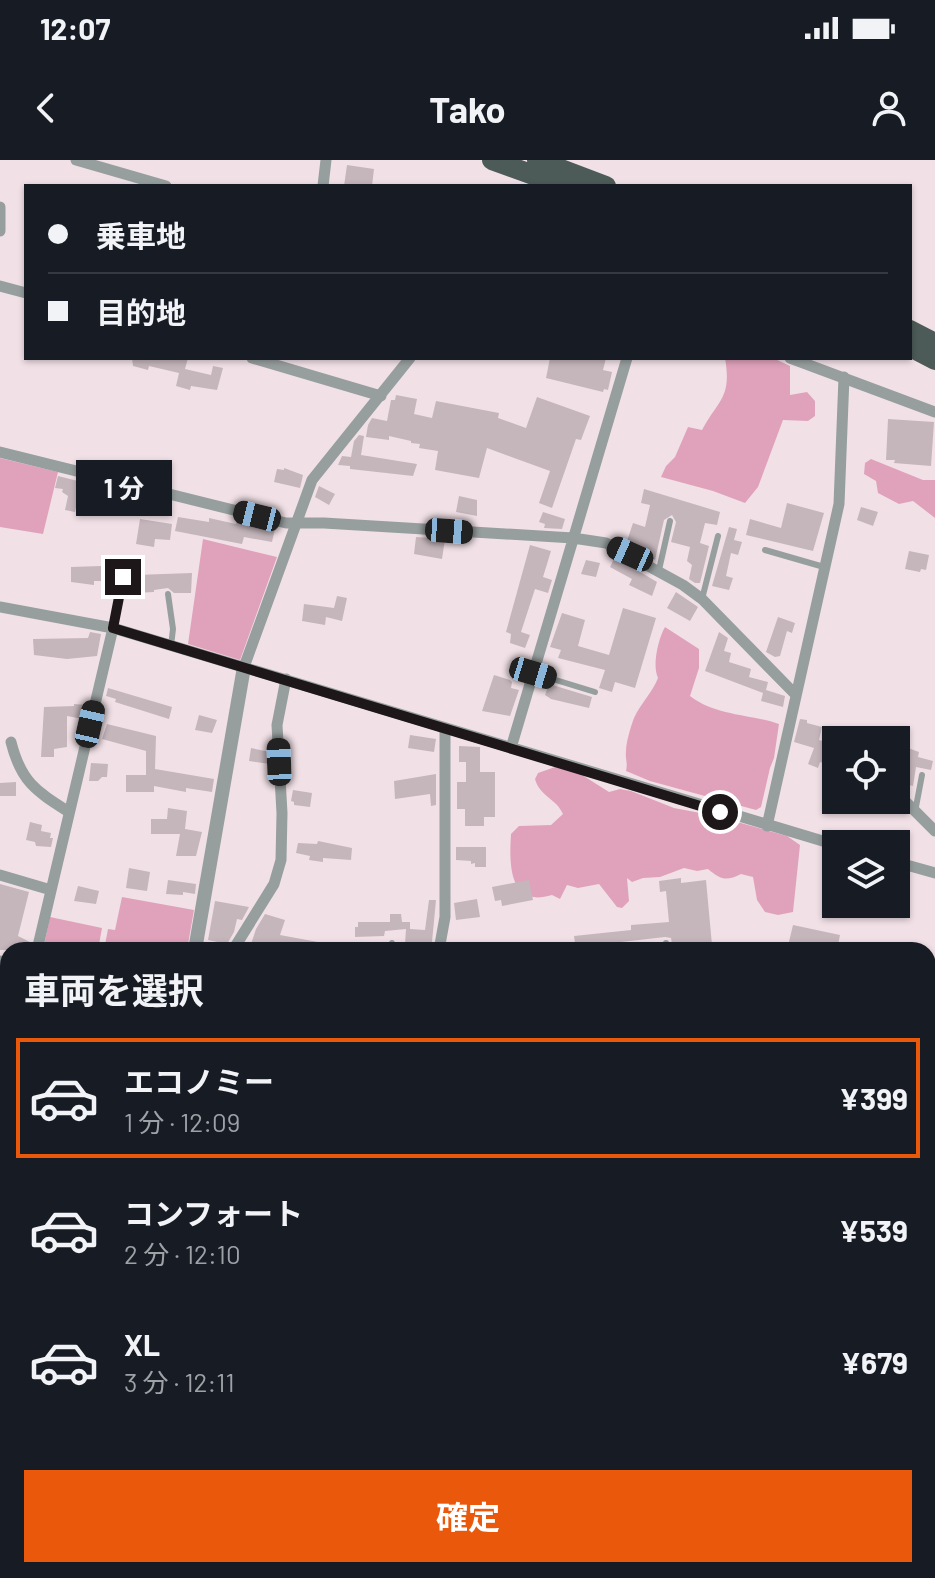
<!DOCTYPE html>
<html lang="ja">
<meta charset="utf-8">
<style>
:root{--surface:#171b24;--page:#242831;--text:#f1f3f6;--muted:#9ea1a6;--line:#363941;--accent:#ea580c}
body{margin:0;font-family:Barlow,"Noto Sans JP",sans-serif;background:var(--page);color:var(--text);height:100vh;display:flex;flex-direction:column;font-size:30px;white-space:nowrap}
*{box-sizing:border-box;margin:0}
p{font-size:26px;color:var(--muted)}
.icon{flex:none;width:44px;height:44px;fill:none;stroke:currentColor;stroke-width:2;stroke-linecap:round;stroke-linejoin:round}
.map{position:relative;flex:1;overflow:hidden}
.panel{position:absolute;left:0px;top:782px;width:936px;height:636px;display:flex;flex-direction:column;background:var(--surface);border-radius:24px 24px 0 0;box-shadow:0 2px 6px #0004}
.panel>*{flex:none}
.banner{position:absolute;left:24px;top:24px;width:888px;height:176px;border-radius:0px;box-shadow:0 2px 6px #0004;display:grid;align-content:center;height:176px;padding:0 24px;background:var(--surface)}
.tools{position:absolute;left:822px;top:566px;display:grid;gap:16px}
.tools a{display:grid;place-items:center;width:88px;height:88px;border-radius:0px;background:var(--surface);box-shadow:0 2px 6px #0004;font-size:40px}
.end{position:absolute;width:36px;height:36px;margin:-18px;border:10px solid #1d1719;background:#fff;box-shadow:0 0 0 4px #fff}
.from{border-radius:50%}
.bubble{position:absolute;height:56px;border-radius:0px;background:var(--surface);box-shadow:0 2px 6px #0004;font-size:26px;font-weight:700;line-height:56px;text-align:center}
.car{position:absolute;width:24px;height:48px;margin:-24px -12px;border-radius:10px;box-shadow:0 0 6px 2px #0007;background:linear-gradient(#222 24%,#8ab4d8 0 40%,#222 0 76%,#8ab4d8 0 86%,#222 0)}
.banner b{display:flex;align-items:center;gap:28px;height:76px;font-size:30px}
.banner b+b{border-top:2px solid var(--line)}
.banner i{width:20px;height:20px;background:var(--text)}
ul{padding:0;list-style:none}
li{display:flex;align-items:center;gap:24px;height:120px;margin:0 16px 12px;padding:0 8px;border:4px solid transparent;border-radius:0px}
li div{flex:1}
li b{display:block;font-size:30px}
li em{font-style:normal;font-weight:700}
li.active{border-color:var(--accent)}
li>.icon{width:72px;height:72px;stroke-width:1.5}
h2{padding:0 24px;font-size:36px;line-height:96px}
.cta{display:flex;gap:16px;margin-top:auto;padding:16px 24px}
.cta a{flex:1;height:92px;border-radius:0px;background:var(--accent);color:#fff;font-size:32px;font-weight:700;line-height:92px;text-align:center}
.status{display:flex;justify-content:space-between;align-items:center;height:56px;padding:0 40px;background:var(--surface);direction:ltr}
.status svg{height:22px;fill:currentColor}
header{display:flex;justify-content:space-between;align-items:center;height:104px;padding:0 24px;background:var(--surface);font-size:36px;font-weight:700}
.map>svg:first-child{display:block}
</style>
<div class="status"><b>12:07</b><svg viewBox="0 0 49 12"><path d="M0 12V9h3v3zM5 12V6h3v6zM10 12V3h3v9zM15 12V0h3v12zM26 1h20v11H26zM47 4h2v5h-2z"/></svg></div>
<header><svg class="icon" aria-label="back" viewBox="0 0 24 24"><path d="M15 5l-7 7 7 7"/></svg>Tako<svg class="icon" aria-label="person" viewBox="0 0 24 24"><circle cx="12" cy="8" r="4"/><path d="M4 21q1-7 8-7t8 7"/></svg></header>
<div class="map">
<svg width="935" height="1418" viewBox="0 0 935 1418">
<rect width="100%" height="100%" fill="#f1e1e7"/>
<path fill="#e0a2bb" d="M725,198h48l17,8v29l17,-3 8,9v15l-7,5 -25,-1 -25,67 -13,16 -32,-12 -52,-14 5,-11 9,-9 13,-30 14,3c16,-30 30,-32 23,-72z
M0,298l58,14 -15,62 -43,-7z
M871,299l52,21h12v38l-22,-17 -14,3 -21,-11 -2,-12 -12,-7 1,-11z
M203,379l74,18 -37,103 -52,-16z
M665,467l34,22v19l-9,28c26,20 60,18 89,28l-5,34 -4,10 -9,39 -5,3 -106,-29 -24,-10c2,-9 -1,-12 0,-20 0,-9 5,-25 8,-33 7,-15 18,-25 24,-40 -6,-12 0,-39 7,-51z
M555,607l24,6 30,19 11,-3 11,2 43,17 42,8 71,20 13,9 -7,67 -15,3 -13,-3 -8,-12 -4,-23 -12,-3c-15,8 -21,5 -33,-5l-11,2 -13,-3 -24,9 -17,1 -11,4 -5,-4 2,23 -7,7 -5,-1 -18,-23 -21,4 -11,-3 -7,14 -8,-4c-43,13 -43,-30 -41,-61l8,-8 32,-1 12,-11c-7,-16 -23,-17 -28,-35l3,-6z
M122,737l72,13 -7,40h-83l4,-21 7,1z
M50,757l52,11 -4,22h-55z
M8,1174v90l-1,1 -7,-5v-79z"/>
<path fill="#c5b6bc" d="M347,5l27,4 -2,17h-28z
M132,198h56l-3,11 26,6 2,-9 10,2 -6,22 -26,-4 -1,4 -14,-4 3,-13 -30,-7 -1,4 -15,-4z
M550,198h56l-3,12 9,2 -4,18 -4,-1 -1,3 -57,-14z
M396,235l21,4 -3,15 18,4 4,-17 63,12 -1,5 28,10 11,-31 53,19 -9,24 -5,-1 -24,69 -13,-5 11,-32 -63,-23 -8,30 -44,-8 3,-19 -19,-3 1,-4 -9,-1v-2l-22,-5v4l-23,-3 2,-12 4,-7 15,3 4,-21h4z
M888,259l46,3 -3,44 -37,-3 1,-3h-9z
M359,275l5,1 -3,19 56,9 -4,12 -63,-7v-3l-12,-1 4,-9 9,1 3,-16z
M284,308l19,7 -3,13 -26,-6 3,-13 7,1z
M58,316l24,6 -7,30 -10,-2 3,-14 -6,-4 1,-3 -8,-1z
M319,326l16,8 -6,11 -14,-8z
M644,329l76,23 -3,13 -12,-2 -5,20 9,3 -9,37h-5l-6,-4 3,-14 -5,-4 3,-14 -19,-5 5,-20 -4,-7 -8,5 -9,40 -29,-16 7,-21 12,4 5,-22 -9,-2z
M459,336l18,4v16l-21,-4z
M787,343l37,10 -11,38 -67,-16 4,-16 31,9z
M861,347l17,5 -5,14 -16,-6z
M543,352l22,7 -3,10 -18,-1 1,-4 -6,-2z
M178,357l31,5v-4l27,6 1,-4 38,9 -3,13 -28,-5 -2,7 -67,-13z
M140,359l32,5 -2,16 -15,-1 -1,8 -18,-3z
M729,367l8,2 -3,11 8,2 -4,13 -7,-2 -5,23 7,2 -4,12 -17,-4z
M416,377l29,2 -3,20 -28,-5z
M530,385l21,6 -8,26 9,3 -4,13 -13,-4 -14,43 9,3 -5,13 -15,-5 1,-9 -5,-2z
M909,391l20,4 -3,15 -5,-1 -1,3 -15,-3z
M615,397l42,25 -5,14 -23,-11 3,-6 -22,-12z
M586,400l14,3 -4,14 -15,-3z
M101,406v15h-7v4l-23,-3v-15z
M192,413l-1,20h-17l-6,-5 -14,2v2l-19,1 -2,-6 2,-12z
M676,432l22,15 -8,14 -23,-13z
M337,436l10,2 -5,23 -16,-4 -1,8 -23,-4 2,-17 30,4z
M623,448l33,10 -21,70 -20,-6 -3,10 -13,-4 6,-18 -47,-12 3,-8 -11,-3 12,-34 23,7 -7,26 31,9z
M778,457l17,6 -3,10 -5,-2 -7,25 -5,1 -9,-5z
M90,472l11,2 -4,22 -30,3 -33,-4 -1,-16 55,-1z
M719,472l9,6 -4,13 7,2 -2,9 22,7 -2,8 19,5 -2,8 19,6 -2,11 -22,-6 2,-8 -58,-22z
M494,515l16,5 2,2 -1,6 8,2 -9,26 -28,-5z
M549,524l43,13 -3,11 -38,-9 -6,-4z
M108,528l64,19 -3,12 -54,-17 1,-3 -10,-3z
M74,544l12,1 -3,14 -16,-3v31l-13,2v8h-13l3,-50 30,-1z
M199,555l18,5 -5,13 -17,-3z
M800,559l7,1v3l15,4 -3,13 17,5v22l-16,-5 -2,6 -10,-4 6,-16 -20,-6z
M107,564l49,12 -1,33 59,10 -2,13 -26,-4v4l-32,-6v6h-28v-17h20v-24l-44,-12z
M410,575l26,4 -2,13 -26,-4z
M900,585l19,7 -1,5 15,4 -2,9 -15,-3 -3,19 -17,-4v-31h2z
M459,586l21,1v25h15v45h-11v9h-19v-17h-8v-27h9v-20h-7z
M251,588l19,4v12l-21,-3z
M91,603l17,1 -1,13h-5l-4,4h-9z
M436,614v31l-5,1 -1,-12 -35,5 -1,-18z
M16,622v14h-16v-13z
M293,630l19,3 -2,14 -16,-2v-3l-3,-1z
M168,648l19,3 -2,18 17,3 -6,24h-20l4,-22h-29v-15h16z
M30,662l12,3 -1,6 10,2 -1,5h3l-2,9 -15,-1 -1,-4 -9,-2z
M318,681l34,7 -1,12 -28,-2v4l-14,-2 1,-4 -14,-3 2,-10 19,1z
M456,687h30v20h-11v-4l-4,1v-3l-15,-1z
M129,708l21,4 -3,19 -21,-3z
M681,718v5l25,-3 6,65 -39,5 -2,-12 -6,-1 -44,5 1,8h-13l-1,-5 -32,5 -2,-14 57,-6v-5l38,-3 -3,-31 -6,1 -1,-11z
M168,720l28,4 -1,10 -12,-2v3l-17,-1z
M529,720l4,20 -31,6 -1,-6 -6,1 -3,-14z
M0,724l29,8 -11,44 12,6 -2,8h-28z
M78,726l21,5 -3,13 -22,-3z
M477,739l3,18 -24,3 -2,-17z
M429,740h7l-4,42h-8v3l-19,-1 1,-15 -21,2 -1,5 -29,1v-10h3v-5h32v-8h11l1,8h8v7l15,1z
M215,741l34,6 -7,13 -5,-1 -3,13 -7,12 -19,-4z
M265,754l20,6 -5,15 54,10v5h-85l7,-21z
M793,765l47,10 -3,15h-50z"/>
<g fill="none" stroke-linecap="round" stroke-linejoin="round">
<path stroke="#979f9e" stroke-width="6" d="M765,390l59,17
M659,410l11,-49
M168,434l5,35 -2,17
M702,439l16,-63
M113,468c4,-22 3,-57 29,-63
M533,513l62,19
M915,652l7,-37
M392,783l2,7
M666,790v-7
M501,1418l2,-8
M835,1418l1,-8"/>
<path stroke="#979f9e" stroke-width="11" d="M76,0l90,26
M323,26l3,-26
M0,47v24
M0,126l26,7
M252,198l129,38
M790,198l145,54
M0,292l286,71h38l249,15 33,5 77,42 19,14 93,95
M0,447l113,21 723,217
M244,507l68,-187 98,-122
M11,582c10,40 25,49 58,70
M511,588l116,-390
M896,632l39,39
M767,666l72,-322 5,-127
M896,702l39,11
M0,715l51,15
M37,790l76,-322
M233,790l41,-66 7,-24 1,-47 -5,-88 9,-46
M439,790l6,-33v-189
M0,801l8,4
M0,970l8,-37
M928,998l7,4
M0,1149l8,2
M136,1410v8"/>
<path stroke="#979f9e" stroke-width="14" d="M195,790l49,-283
M928,910l7,-14
M928,1109l7,-1"/>
<path stroke="#727c7b" stroke-width="16" d="M0,1341l8,2
M232,1410l28,8"/>
<path stroke="#4c5a58" stroke-width="20" d="M492,0l72,26
M537,0l69,26
M910,170l25,13
M910,187l25,13"/>
</g>
<g fill="none" stroke-linecap="round" stroke-linejoin="round">
<path stroke="#1d1719" stroke-width="10" d="M123,417l-10,51 607,184"/>
</g>
</svg>
<div class="tools">
<a><svg class="icon" aria-label="locate" viewBox="0 0 24 24"><circle cx="12" cy="12" r="6"/><path d="M12 2v4M12 18v4M2 12h4M18 12h4"/></svg></a>
<a><svg class="icon" aria-label="layers" viewBox="0 0 24 24"><path d="M12 4l9 5-9 5-9-5zM3 14l9 5 9-5"/></svg></a>
</div>
<i class="end from" style="left:720px;top:652px"></i>
<i class="end" style="left:123px;top:417px"></i>
<div class="bubble" style="left:76px;top:300px;width:96px">1 分</div>
<i class="car" style="left:257px;top:356px;rotate:284deg"></i>
<i class="car" style="left:449px;top:371px;rotate:94deg"></i>
<i class="car" style="left:630px;top:394px;rotate:294deg"></i>
<i class="car" style="left:533px;top:513px;rotate:107deg"></i>
<i class="car" style="left:90px;top:564px;rotate:13deg"></i>
<i class="car" style="left:279px;top:602px;rotate:358deg"></i>
<div class="banner">
<b><i class="from"></i>乗車地</b>
<b><i></i>目的地</b>
</div>
<section class="panel">
<h2>車両を選択</h2>
<ul>
<li class="active"><svg class="icon" aria-label="car" viewBox="0 0 24 24"><path d="M5 17H2v-5l4-1 3-4h7l3 4 3 1v5h-3M9 17h6M6 11h13"/><circle cx="7" cy="17" r="2"/><circle cx="17" cy="17" r="2"/></svg><div><b>エコノミー</b><p>1 分 · 12:09</p></div><em>¥399</em></li>
<li><svg class="icon" aria-label="car" viewBox="0 0 24 24"><path d="M5 17H2v-5l4-1 3-4h7l3 4 3 1v5h-3M9 17h6M6 11h13"/><circle cx="7" cy="17" r="2"/><circle cx="17" cy="17" r="2"/></svg><div><b>コンフォート</b><p>2 分 · 12:10</p></div><em>¥539</em></li>
<li><svg class="icon" aria-label="car" viewBox="0 0 24 24"><path d="M5 17H2v-5l4-1 3-4h7l3 4 3 1v5h-3M9 17h6M6 11h13"/><circle cx="7" cy="17" r="2"/><circle cx="17" cy="17" r="2"/></svg><div><b>XL</b><p>3 分 · 12:11</p></div><em>¥679</em></li>
</ul>
<div class="cta"><a>確定</a></div>
</section>
</div>
